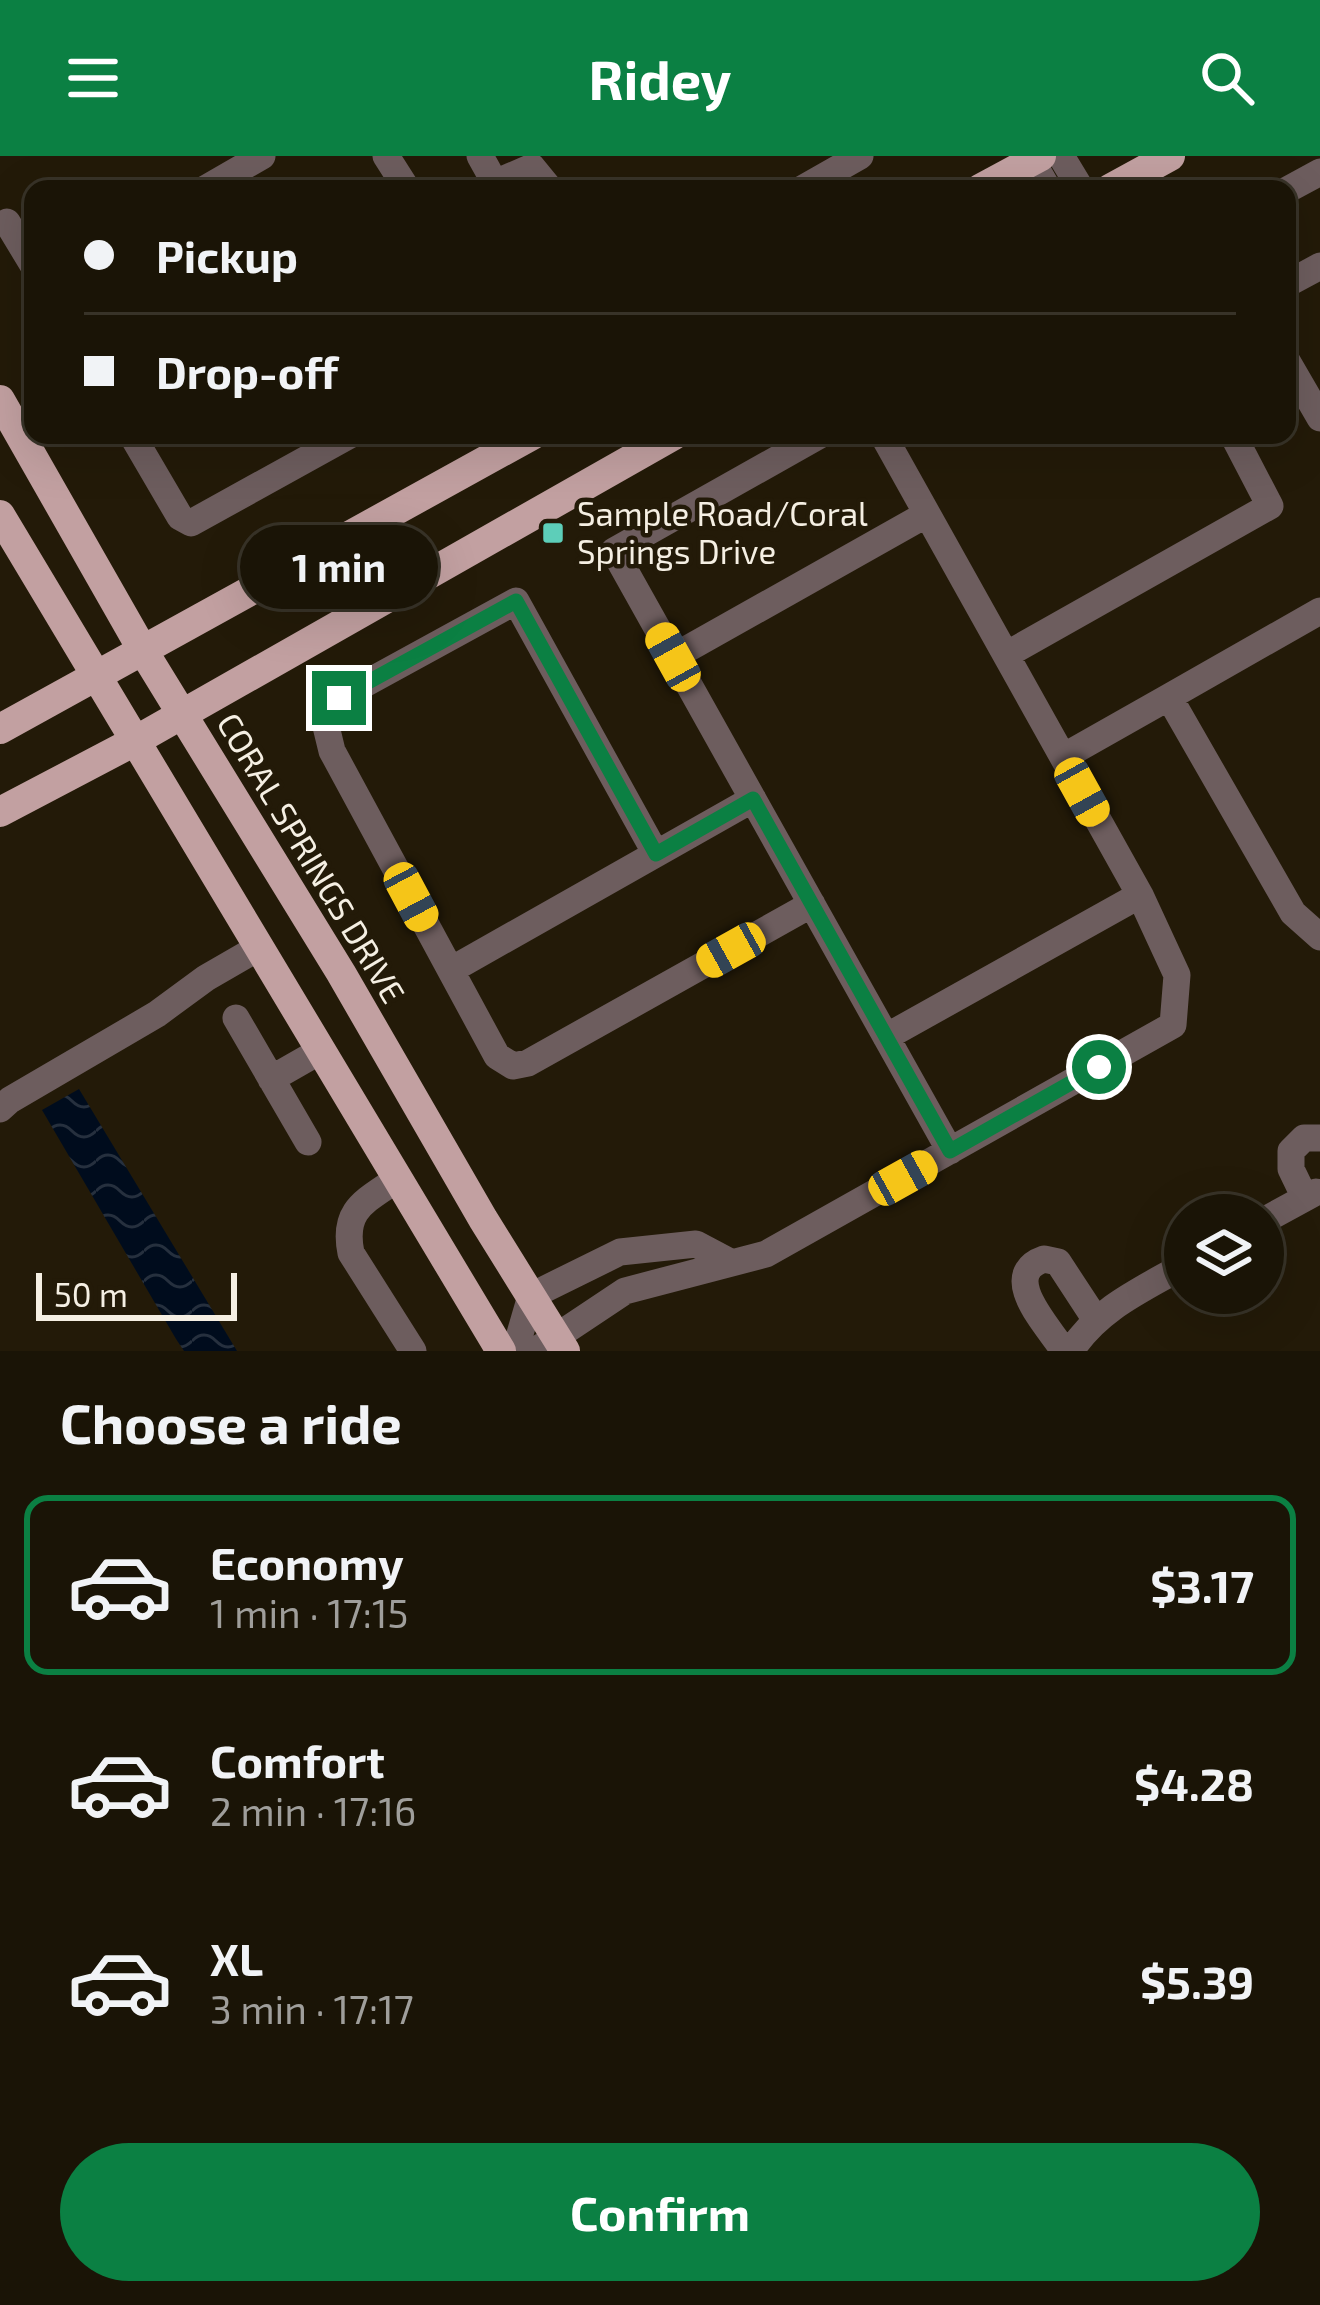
<!DOCTYPE html>
<meta charset="utf-8">
<style>
:root{--surface:#1a1406;--page:#231d10;--text:#f1f3f6;--muted:#9f9e9b;--line:#383328;--accent:#0b8043}
body{margin:0;font-family:"Exo 2",sans-serif;background:var(--page);color:var(--text);height:100vh;display:flex;flex-direction:column;font-size:45px;white-space:nowrap}
*{box-sizing:border-box;margin:0}
p{font-size:39px;color:var(--muted)}
.icon{flex:none;width:66px;height:66px;fill:none;stroke:currentColor;stroke-width:2;stroke-linecap:round;stroke-linejoin:round}
.map{position:relative;height:1195px;overflow:hidden}
.details{display:flex;flex-direction:column;background:var(--surface);flex:1}
.details>*{flex:none}
.banner{position:absolute;left:24px;top:24px;width:1272px;height:264px;border-radius:24px;box-shadow:0 12px 48px #0002,0 0 0 3px var(--line);display:grid;align-content:center;height:264px;padding:0 60px;background:var(--surface)}
.tools{position:absolute;left:1164px;top:1038px;display:grid;gap:24px}
.tools a{display:grid;place-items:center;width:120px;height:120px;border-radius:50%;background:var(--surface);box-shadow:0 12px 48px #0002,0 0 0 3px var(--line);font-size:60px}
.scale{position:absolute;left:36px;bottom:30px;width:201px;box-sizing:border-box;padding-left:12px;border:6px solid #f5efe3;border-top:0;font-size:33px;line-height:42px;white-space:nowrap;color:#f5efe3;-webkit-text-stroke:9px #231a08;paint-order:stroke}
.end{position:absolute;width:54px;height:54px;margin:-27px;border:15px solid #0b8043;background:#fff;box-shadow:0 0 0 6px #fff}
.from{border-radius:50%}
.bubble{position:absolute;height:84px;border-radius:42px;background:var(--surface);box-shadow:0 12px 48px #0002,0 0 0 3px var(--line);font-size:39px;font-weight:700;line-height:84px;text-align:center}
.car{position:absolute;width:36px;height:72px;margin:-36px -18px;border-radius:15px;box-shadow:0 0 9px 3px #0007;background:linear-gradient(#f5c518 24%,#345 0 40%,#f5c518 0 76%,#345 0 86%,#f5c518 0)}
.banner b{display:flex;align-items:center;gap:42px;height:114px;font-size:45px}
.banner b+b{border-top:3px solid var(--line)}
.banner i{width:30px;height:30px;background:var(--text)}
ul{padding:0;list-style:none}
li{display:flex;align-items:center;gap:36px;height:180px;margin:0 24px 18px;padding:0 36px;border:6px solid transparent;border-radius:24px}
li div{flex:1}
li b{display:block;font-size:45px}
li em{font-style:normal;font-weight:700}
li.selected{border-color:var(--accent)}
li>.icon{width:108px;height:108px;stroke-width:1.5}
h2{padding:0 60px;font-size:54px;line-height:144px}
.button{display:flex;gap:24px;margin-top:auto;padding:24px 60px}
.button a{flex:1;height:138px;border-radius:72px;background:var(--accent);color:#fff;font-size:48px;font-weight:700;line-height:138px;text-align:center}
header{display:flex;justify-content:space-between;align-items:center;height:156px;padding:0 60px;background:var(--accent);color:#fff;font-size:54px;font-weight:700}
.map>svg:first-child{display:block}
</style>
<header><svg class="icon" aria-label="menu" viewBox="0 0 24 24"><path d="M4 6h16M4 12h16M4 18h16"/></svg>Ridey<svg class="icon" aria-label="search" viewBox="0 0 24 24"><circle cx="10" cy="10" r="6"/><path d="M15 15l6 6"/></svg></header>
<div class="map">
<svg width="1320" height="1195" viewBox="0 0 1320 1195">
<defs>
<pattern id="water-waves" width="16" height="10" patternUnits="userSpaceOnUse" patternTransform="scale(3)"><rect width="16" height="10" fill="#000c1d"/><path d="M0 5q4-4 8 0t8 0" fill="none" stroke="#26303e"/></pattern>
</defs>
<rect width="100%" height="100%" fill="#231a08"/>
<path fill="url(#water-waves)" d="M79,933l158,262h-53l-8,-12 -134,-229z"/>
<g fill="none" stroke-linecap="round" stroke-linejoin="round">
<path stroke="#6d5d5e" stroke-width="27" d="M386,0l21,33
M480,0l15,27 37,-16 18,22
M1029,0l19,33
M1061,0l20,33
M205,33l57,-33
M802,33l58,-33
M1287,34l33,-18
M7,66l26,43
M1287,128l33,-18
M1287,205l33,57
M132,279l48,82 11,6 159,-88
M820,279l-206,116 336,600
M1320,455l-151,86 124,216 27,24
M1006,499l264,-149 -37,-71
M673,501l254,-143
M1063,601l106,-60
M656,698l-140,-253 -177,97 -15,20 8,33 165,305 16,10 15,-3 284,-159
M451,814l302,-171
M236,862l72,124
M886,881l254,-142
M271,923l49,-28
M0,953l10,-9 147,-86 49,-36 52,-30
M397,1023c-31,22 -55,30 -46,74l62,98
M1305,1042l-14,-29v-18l13,-13h16
M1263,1065l53,-29
M515,1195l16,-55 89,-44 76,-8 34,18
M535,1195l90,-60 141,-37 407,-229 4,-50 -37,-80 -257,-460
M1064,1195c-16,-25 -66,-76 -20,-92l14,3 38,58
M1071,1195c26,-42 72,-62 114,-86"/>
<path stroke="#c2a0a1" stroke-width="30" d="M980,33l61,-33
M1110,33l60,-33
M0,244l142,249 199,324 142,246 82,132
M0,359l501,836
M0,573l532,-294
M0,656l135,-71 539,-306"/>
</g>
<g fill="none" stroke-linecap="round" stroke-linejoin="round">
<path stroke="#0b8043" stroke-width="15" d="M339,542l177,-97 140,253 97,-55 197,352 149,-84"/>
</g>
<rect fill="#5dceb9" stroke="#231a08" stroke-width="4.5" x="541" y="365" width="24" height="24" rx="6"/>
<g text-anchor="middle" stroke-width="9" stroke-linejoin="round" paint-order="stroke">
<g font-size="33" fill="#f5efe3" stroke="#231a08" text-anchor="start">
<text x="577" y="370">Sample Road/Coral<tspan x="577" dy="38">Springs Drive</tspan></text>
</g>
<g font-size="33" fill="#f5efe3" stroke="#231a08">
<text transform="translate(311 702) rotate(59)" y="12">CORAL SPRINGS DRIVE</text>
</g>
</g>
</svg>
<div class="tools">
<a><svg class="icon" aria-label="layers" viewBox="0 0 24 24"><path d="M12 4l9 5-9 5-9-5zM3 14l9 5 9-5"/></svg></a>
</div>
<div class="scale">50 m</div>
<i class="end from" style="left:1099px;top:911px"></i>
<i class="end" style="left:339px;top:542px"></i>
<div class="bubble" style="left:240px;top:369px;width:198px">1 min</div>
<i class="car" style="left:673px;top:501px;rotate:331deg"></i>
<i class="car" style="left:1082px;top:636px;rotate:151deg"></i>
<i class="car" style="left:411px;top:741px;rotate:152deg"></i>
<i class="car" style="left:731px;top:794px;rotate:241deg"></i>
<i class="car" style="left:903px;top:1022px;rotate:61deg"></i>
<div class="banner">
<b><i class="from"></i>Pickup</b>
<b><i></i>Drop-off</b>
</div>
</div>
<section class="details">
<h2>Choose a ride</h2>
<ul>
<li class="selected"><svg class="icon" aria-label="car" viewBox="0 0 24 24"><path d="M5 17H2v-5l4-1 3-4h7l3 4 3 1v5h-3M9 17h6M6 11h13"/><circle cx="7" cy="17" r="2"/><circle cx="17" cy="17" r="2"/></svg><div><b>Economy</b><p>1 min · 17:15</p></div><em>$3.17</em></li>
<li><svg class="icon" aria-label="car" viewBox="0 0 24 24"><path d="M5 17H2v-5l4-1 3-4h7l3 4 3 1v5h-3M9 17h6M6 11h13"/><circle cx="7" cy="17" r="2"/><circle cx="17" cy="17" r="2"/></svg><div><b>Comfort</b><p>2 min · 17:16</p></div><em>$4.28</em></li>
<li><svg class="icon" aria-label="car" viewBox="0 0 24 24"><path d="M5 17H2v-5l4-1 3-4h7l3 4 3 1v5h-3M9 17h6M6 11h13"/><circle cx="7" cy="17" r="2"/><circle cx="17" cy="17" r="2"/></svg><div><b>XL</b><p>3 min · 17:17</p></div><em>$5.39</em></li>
</ul>
<div class="button"><a>Confirm</a></div>
</section>
